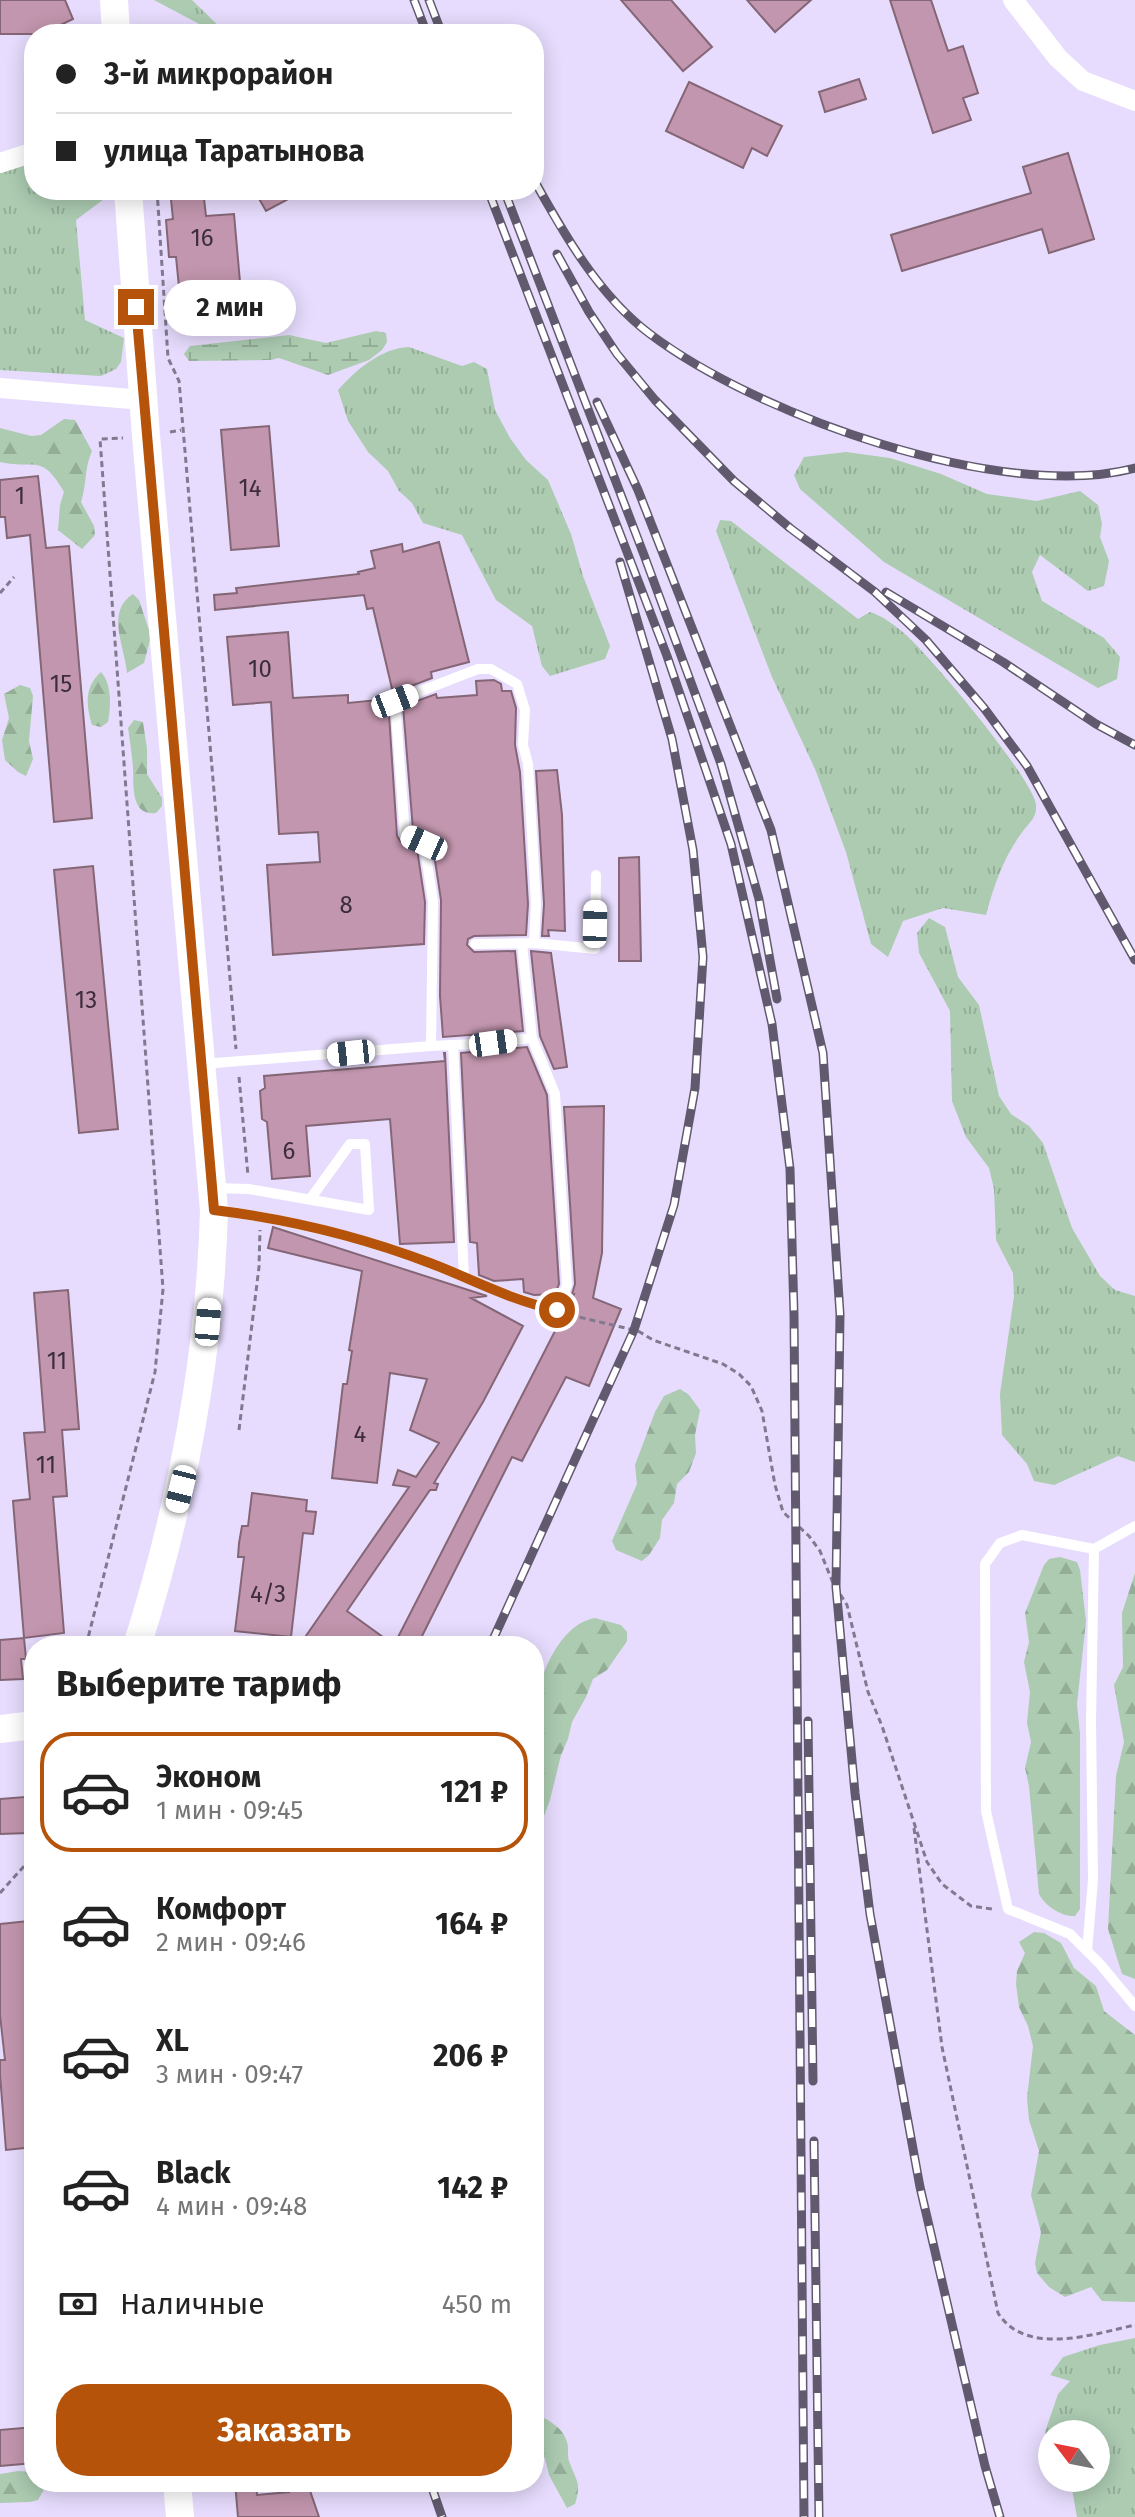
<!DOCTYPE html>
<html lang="ru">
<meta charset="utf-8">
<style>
:root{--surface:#fff;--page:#f2f2f2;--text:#222;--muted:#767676;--line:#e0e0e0;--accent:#b45309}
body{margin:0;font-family:"Fira Sans",sans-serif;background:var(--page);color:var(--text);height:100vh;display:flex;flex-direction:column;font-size:30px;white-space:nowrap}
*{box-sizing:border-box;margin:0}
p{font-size:26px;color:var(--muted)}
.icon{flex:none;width:44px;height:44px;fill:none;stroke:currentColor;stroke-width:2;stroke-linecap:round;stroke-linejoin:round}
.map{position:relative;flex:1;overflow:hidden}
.sheet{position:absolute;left:24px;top:1636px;width:520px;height:856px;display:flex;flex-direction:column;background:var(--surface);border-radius:32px;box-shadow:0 4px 20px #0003}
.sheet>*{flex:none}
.hud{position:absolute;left:24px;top:24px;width:520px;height:176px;border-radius:32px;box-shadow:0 4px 20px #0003;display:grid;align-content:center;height:176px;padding:0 32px;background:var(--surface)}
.needle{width:52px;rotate:302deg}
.buttons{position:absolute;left:1038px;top:2420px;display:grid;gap:16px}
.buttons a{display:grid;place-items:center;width:72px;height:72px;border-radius:50%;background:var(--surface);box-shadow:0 4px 20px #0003;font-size:40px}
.end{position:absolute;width:36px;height:36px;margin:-18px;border:10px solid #b45309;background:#fff;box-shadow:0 0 0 4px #fff}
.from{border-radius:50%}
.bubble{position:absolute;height:56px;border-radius:28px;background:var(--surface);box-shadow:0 4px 20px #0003;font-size:26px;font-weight:700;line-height:56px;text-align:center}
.car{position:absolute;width:24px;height:48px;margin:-24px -12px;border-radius:10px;box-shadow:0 0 6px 2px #0007;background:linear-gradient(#fff 24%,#345 0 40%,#fff 0 76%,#345 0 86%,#fff 0)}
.hud b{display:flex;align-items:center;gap:28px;height:76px;font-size:30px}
.hud b+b{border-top:2px solid var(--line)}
.hud i{width:20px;height:20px;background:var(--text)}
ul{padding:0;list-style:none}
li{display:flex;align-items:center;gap:24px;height:120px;margin:0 16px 12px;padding:0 16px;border:4px solid transparent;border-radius:32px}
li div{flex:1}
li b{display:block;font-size:30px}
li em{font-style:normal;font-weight:700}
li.current{border-color:var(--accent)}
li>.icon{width:72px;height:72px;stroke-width:1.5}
h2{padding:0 32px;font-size:36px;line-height:96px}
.pay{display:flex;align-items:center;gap:20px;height:88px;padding:0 32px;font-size:30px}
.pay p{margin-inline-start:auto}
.cta{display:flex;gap:16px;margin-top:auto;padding:16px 32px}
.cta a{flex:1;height:92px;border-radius:32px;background:var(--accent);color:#fff;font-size:32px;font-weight:700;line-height:92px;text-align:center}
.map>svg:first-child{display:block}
</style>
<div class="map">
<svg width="1135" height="2517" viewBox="0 0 1135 2517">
<defs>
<pattern id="grass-tufts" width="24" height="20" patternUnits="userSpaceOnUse" patternTransform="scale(2)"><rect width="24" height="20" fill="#accbb1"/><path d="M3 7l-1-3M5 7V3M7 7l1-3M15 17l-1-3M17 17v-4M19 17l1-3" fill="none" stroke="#93ad97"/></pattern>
<pattern id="forest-firs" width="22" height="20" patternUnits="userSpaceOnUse" patternTransform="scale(2)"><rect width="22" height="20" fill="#accbb1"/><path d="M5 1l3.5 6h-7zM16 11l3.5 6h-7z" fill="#93ad97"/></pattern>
<pattern id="wetland-marsh" width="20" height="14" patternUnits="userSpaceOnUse" patternTransform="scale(2)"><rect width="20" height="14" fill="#accbb1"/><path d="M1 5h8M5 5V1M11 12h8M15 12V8" fill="none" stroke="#93ad97"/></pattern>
</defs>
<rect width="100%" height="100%" fill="#e7dcfd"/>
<path fill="url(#grass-tufts)" d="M154,0h38l35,34h-9z
M34,160v30h73l1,6 -32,24 9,100 39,18 -3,24 -5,7 -15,7 -101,-6v-198z
M409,347l53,19 12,-4 13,7 8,41 15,28 16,22 22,20 23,54 12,42 27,70 -5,13 -55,17 -8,-10 -10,-40 -36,-26 -34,-65 -39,-12 -11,-20 -13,-12 -11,-20 -20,-19 -20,-31 -10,-31c18,-20 43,-42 71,-43z
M846,452l44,6 51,16 46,20 50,7 43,-10 18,14 4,19 -2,13 9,24 -5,25 -16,5 -48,-36 -8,17 10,29 62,37 16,19 -3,22 -19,9 -214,-126 -84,-73 -6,-14 10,-18z
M720,520l11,1 127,98 12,-7c14,5 25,13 36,23 24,21 127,143 130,170 1,12 -6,17 -13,26 -19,25 -29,54 -37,84l-43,-7 -40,13 -15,36 -17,-13 -25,-92 -31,-83 -43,-92 -56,-146z
M929,918l16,9 13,50 21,28 20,91 12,18 18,12 14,17 29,85 28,48 15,14 20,6v166l-17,-6 -64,29 -20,-4 -7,-17 -25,-29 -2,-41 14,-98 -1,-23 -17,-33 -2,-51 -5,-21 -23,-31 -14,-36 -2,-90 -31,-58 -2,-20z
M1135,2338v179h-58l-7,-39h26v-44h-44v18l-7,-20 13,-38 12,-13 -20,-6 13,-18 37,-12z"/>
<path fill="url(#forest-firs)" d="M64,419l11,1 17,31c-8,18 -5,33 -11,51l13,24 1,9 -13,14 -24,-19 2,-25 4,-13c-23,-40 -29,-22 -64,-30v-34l31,8 10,-1z
M133,594l6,6 12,36 -7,27 -17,10c-2,-26 -22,-61 6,-79z
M101,672c11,12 10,34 7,50l-7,5 -9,-2c-6,-20 -8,-38 9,-53z
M20,685l10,3 3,8 -4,45 4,18 -7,17 -8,-4 -13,-12 -3,-20 7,-22 -5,-24z
M134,720l9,2 4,27v25l15,24v8l-6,7c-26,3 -22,-28 -23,-45 -1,-14 -3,-27 -5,-40z
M680,1389l9,6 11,15 -5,25 1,18 -7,19 -12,12 -3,19 -12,17 -2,18 -11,17 -7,6 -26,-11 -4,-9 25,-57 -2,-19 20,-53 9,-16z
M1060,1557l17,5 3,8 6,51 -9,83 3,30v175l-5,7c-13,1 -30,-10 -36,-22l-10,-108 -4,-18 6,-26 -4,-19 3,-31 -6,-30 5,-20 -4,-29 19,-48 5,-6z
M1135,1573v406l-13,-5 -14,-45 8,-153 8,-34 -10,-57 9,-18 -1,-54z
M595,1618l26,7 6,7v9l-20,29 -14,9 -7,18 -14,25 -4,17 -7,16 -11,45 -16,42c0,-29 0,-58 0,-87 0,-14 -2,-30 0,-44 4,-33 25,-87 61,-93z
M1034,1932l10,1 17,10 13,25 22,18 8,25 31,24v267l-33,-1 -11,-14 -26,10 -16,-10 -12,-14 -2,-10 6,-31 -10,-37 8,-44 -10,-31 -2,-22 6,-52 -5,-20 -9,-19 -3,-23 1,-13 8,-18 -6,-11z
M534,2413c13,6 29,14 33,29 2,6 0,13 2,19 7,20 13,21 6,43l-8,4 -18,-33 -4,-17 -11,-6z
M18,2471l16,1v10h12v4l-8,14 -8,2 -30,1v-29z"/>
<path fill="url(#wetland-marsh)" d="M376,331l10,2 1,9 -5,8 -13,10 -41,15 -49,-17 -9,2 -81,1 -5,-7 6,-8 99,-11 37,8z"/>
<path fill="#c296ae" stroke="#846676" stroke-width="2" d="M0,0h65l8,19 -31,15h-42z
M621,0h50l41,47 -29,24z
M747,0h64l-36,32z
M890,0h41l17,51 15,-5 15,47 -15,5 8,22 -38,13z
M859,79l7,20 -41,13 -6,-20z
M689,82l93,44 -15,30 -15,-8 -9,20 -77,-37z
M1068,153l26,86 -45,14 -7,-24 -140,42 -11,-36 140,-42 -8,-26z
M170,190h33l3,26 28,-2 6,68 -61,5 -3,-30h-7l-3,-37 7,-1z
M254,190h51l-39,21z
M269,426l10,120 -48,4 -10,-120z
M38,476l8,72 23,-2 23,272 -38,4 -24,-287 -23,3 -2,-21h-5v-37z
M439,542l30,120 -38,10 1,6 -39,15 -20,-85 -6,1 -3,-14 -149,15 -1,-15 23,-2 -1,-5 123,-14 -1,-2 17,-4 -4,-17 31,-7 1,8z
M288,632l5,66 55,-3v8l40,-4 9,137 4,6 16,7 8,53 -1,42 -151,11 -6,-90 53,-3 -2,-30 -39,2 -8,-132 -38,3 -6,-68z
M494,680l7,4 1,7h9l5,17 -1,37 5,27 8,132 -2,31 -52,1 -6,3 -1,6 7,7 41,-1 8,80 -80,6 -3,-41 1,-96 -9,-59 -4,-5 -15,-6 -10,-124 33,-12 1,4 40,-3 -1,-14z
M557,770l5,45 3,116 -17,-1 1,6h-7l2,-32 -8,-133z
M639,857l2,104h-22v-103z
M93,866l25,263 -39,4 -25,-263z
M531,951l20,2 16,114 -13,2 -14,-33z
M527,1047l20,48 12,189 -4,10 -21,1 -10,-3 -1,-13 -29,2 -15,-6 -2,-32 -7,-1 -9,-189z
M444,1053h1l9,189 -54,2 -10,-125 -84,7 4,50 -38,3 -5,-57 -5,-3 -2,-28 5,-3 -1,-12 181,-15z
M604,1106l-2,147 -9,45 28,11 -32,77 -23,-9 -44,84 -10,-4 -95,189h-118l110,-159 -16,-2 5,-15 18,7 23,-34 -29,-13 17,-51 -37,-6 -13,110 -45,-5 11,-94h4l5,-33 -3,-1 13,-79 -94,-23 5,-21 214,69 -16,2 52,28 -40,76 -49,81 4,1 -2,6h-6l-83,121 47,34 180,-351h-2l3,-10 -11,-177z
M68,1290l11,139 -17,1 5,66 -14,1 11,136 -40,5 -11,-137 17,-2 -6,-66 21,-1 -11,-139z
M252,1493l55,7 -1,11 10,1 -3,22 -10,-1 -12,104 -56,-6 9,-74h-6l1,-14 3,-17h6z
M24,1638l2,21h-5l2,20 -23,1v-40z
M25,1797l3,36 -28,1v-35z
M28,1921l6,73v153l-28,3 -6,-75v-15h5l-5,-45v-91z
M34,2427v36l-34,3v-36z
M235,2482h21l1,13 32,-3 -3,-10h21l12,35h-81z"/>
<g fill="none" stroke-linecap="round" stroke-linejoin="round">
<path stroke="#817990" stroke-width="3" stroke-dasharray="6 4" stroke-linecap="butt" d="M157,190l11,168 11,23 57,668
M170,432l11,-2
M0,593l14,-16
M239,1077l9,99
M570,1315l68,16 15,9 70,24 16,10 12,12 11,25 13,74 8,27 26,24 11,15 13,32 14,22 21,87 14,34 45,136 15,22 29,22 21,3
M239,1430l20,-163 1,-37
M86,1646l69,-274 8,-83 -63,-850 23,-1
M914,1828l28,219 56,266c28,44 96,21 137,12
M0,1893l34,-38"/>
<path stroke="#fff" stroke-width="10" d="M475,944l59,-1 61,6 1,-74
M453,1045l11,232
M431,1046l2,-145 -9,-58 -19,-8 -10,-134 83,-32h13l26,15 8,26 -2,35 5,19 8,140 -2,39
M202,1064l229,-18 62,-3 39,-5
M213,1188l36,1 120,21 -4,-66h-15l-39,54
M217,1210c72,10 140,26 208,51 44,17 86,39 132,49l10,-25 -12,-191 -23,-56 -10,-94
M1094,1549l41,-23
M1087,1951l6,-71 -2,-159 3,-172 -72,-14 -22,8 -15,21 1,247 22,98 62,25 30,30 35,42"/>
<path stroke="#fff" stroke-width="20" d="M1013,0l45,58 25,23 52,20
M0,163l34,-11
M0,388l143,12"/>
<path stroke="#fff" stroke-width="28" d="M114,0l2,34
M128,190l18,246 68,774c-4,150 -32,293 -77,436
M0,1729l34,-4
M177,2482l3,35"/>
<g stroke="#615a6e" stroke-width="9">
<path id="rail" d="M414,0l13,34
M429,0l13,34
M534,180c30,54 65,116 116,154 107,81 352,169 485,134
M488,190l179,466 64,188 41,180 18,145 4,146 10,1202
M504,190l140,365 77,209 38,135 18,100
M557,254l32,58 28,42 38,46 79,81 56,47 85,64 51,48 58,68 43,58 108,194
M597,402l41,88 133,340 52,223 17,261 -4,273 19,206 15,121 50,273 65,279 15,51
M886,592l117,70 93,62 39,21
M490,1646l144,-316 40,-125 21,-117 8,-131 -10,-107 -21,-111 -52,-177
M808,1721l5,360
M814,2141l5,376
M430,2482l12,35"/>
</g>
<use href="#rail" stroke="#fff" stroke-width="6" stroke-dasharray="18" stroke-linecap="butt"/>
</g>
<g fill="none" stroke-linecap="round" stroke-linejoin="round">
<path stroke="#b45309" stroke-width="10" d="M136,307l78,903c74,9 145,26 216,53 42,16 82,38 127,47"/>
</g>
<g text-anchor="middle" stroke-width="6" stroke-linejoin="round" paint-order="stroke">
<g font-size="24" fill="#3b2d3b">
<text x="202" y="246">16</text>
<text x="250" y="496">14</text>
<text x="20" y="504">1</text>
<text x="260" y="677">10</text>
<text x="61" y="692">15</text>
<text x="346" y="913">8</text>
<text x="86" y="1008">13</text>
<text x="289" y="1159">6</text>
<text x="57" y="1369">11</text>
<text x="360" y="1442">4</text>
<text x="46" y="1473">11</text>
<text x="268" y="1602">4/3</text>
</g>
</g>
</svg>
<div class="buttons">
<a><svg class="needle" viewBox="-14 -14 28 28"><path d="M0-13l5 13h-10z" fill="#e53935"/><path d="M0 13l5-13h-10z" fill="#767676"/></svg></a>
</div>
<i class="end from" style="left:557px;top:1310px"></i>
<i class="end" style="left:136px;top:307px"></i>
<div class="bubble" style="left:164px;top:280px;width:132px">2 мин</div>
<i class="car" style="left:395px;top:701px;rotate:69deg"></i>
<i class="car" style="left:424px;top:843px;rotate:294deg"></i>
<i class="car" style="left:595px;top:924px;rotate:1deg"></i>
<i class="car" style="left:493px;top:1043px;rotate:82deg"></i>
<i class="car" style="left:351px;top:1053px;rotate:264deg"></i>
<i class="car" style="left:208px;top:1322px;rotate:5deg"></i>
<i class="car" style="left:181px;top:1489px;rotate:194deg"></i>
<div class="hud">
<b><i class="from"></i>3-й микрорайон</b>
<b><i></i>улица Таратынова</b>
</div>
<section class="sheet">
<h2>Выберите тариф</h2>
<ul>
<li class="current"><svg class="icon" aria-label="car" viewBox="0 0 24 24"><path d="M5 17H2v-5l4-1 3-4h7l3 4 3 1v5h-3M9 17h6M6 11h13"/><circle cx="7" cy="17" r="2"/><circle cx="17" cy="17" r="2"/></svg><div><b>Эконом</b><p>1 мин · 09:45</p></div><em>121 ₽</em></li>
<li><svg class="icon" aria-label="car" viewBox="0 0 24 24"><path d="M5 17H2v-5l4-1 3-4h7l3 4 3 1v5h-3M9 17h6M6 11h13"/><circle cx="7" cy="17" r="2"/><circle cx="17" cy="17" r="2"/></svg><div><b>Комфорт</b><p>2 мин · 09:46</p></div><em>164 ₽</em></li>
<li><svg class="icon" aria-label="car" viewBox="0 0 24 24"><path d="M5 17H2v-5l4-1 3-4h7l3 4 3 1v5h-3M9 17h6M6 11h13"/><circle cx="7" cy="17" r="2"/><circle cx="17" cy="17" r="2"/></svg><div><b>XL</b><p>3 мин · 09:47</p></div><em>206 ₽</em></li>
<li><svg class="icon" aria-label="car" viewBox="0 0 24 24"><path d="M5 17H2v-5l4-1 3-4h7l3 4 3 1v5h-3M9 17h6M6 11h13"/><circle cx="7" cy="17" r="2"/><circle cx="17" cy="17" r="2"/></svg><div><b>Black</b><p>4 мин · 09:48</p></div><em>142 ₽</em></li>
</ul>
<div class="pay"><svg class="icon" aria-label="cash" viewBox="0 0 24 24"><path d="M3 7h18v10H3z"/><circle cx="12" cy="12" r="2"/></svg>Наличные<p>450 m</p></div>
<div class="cta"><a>Заказать</a></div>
</section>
</div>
